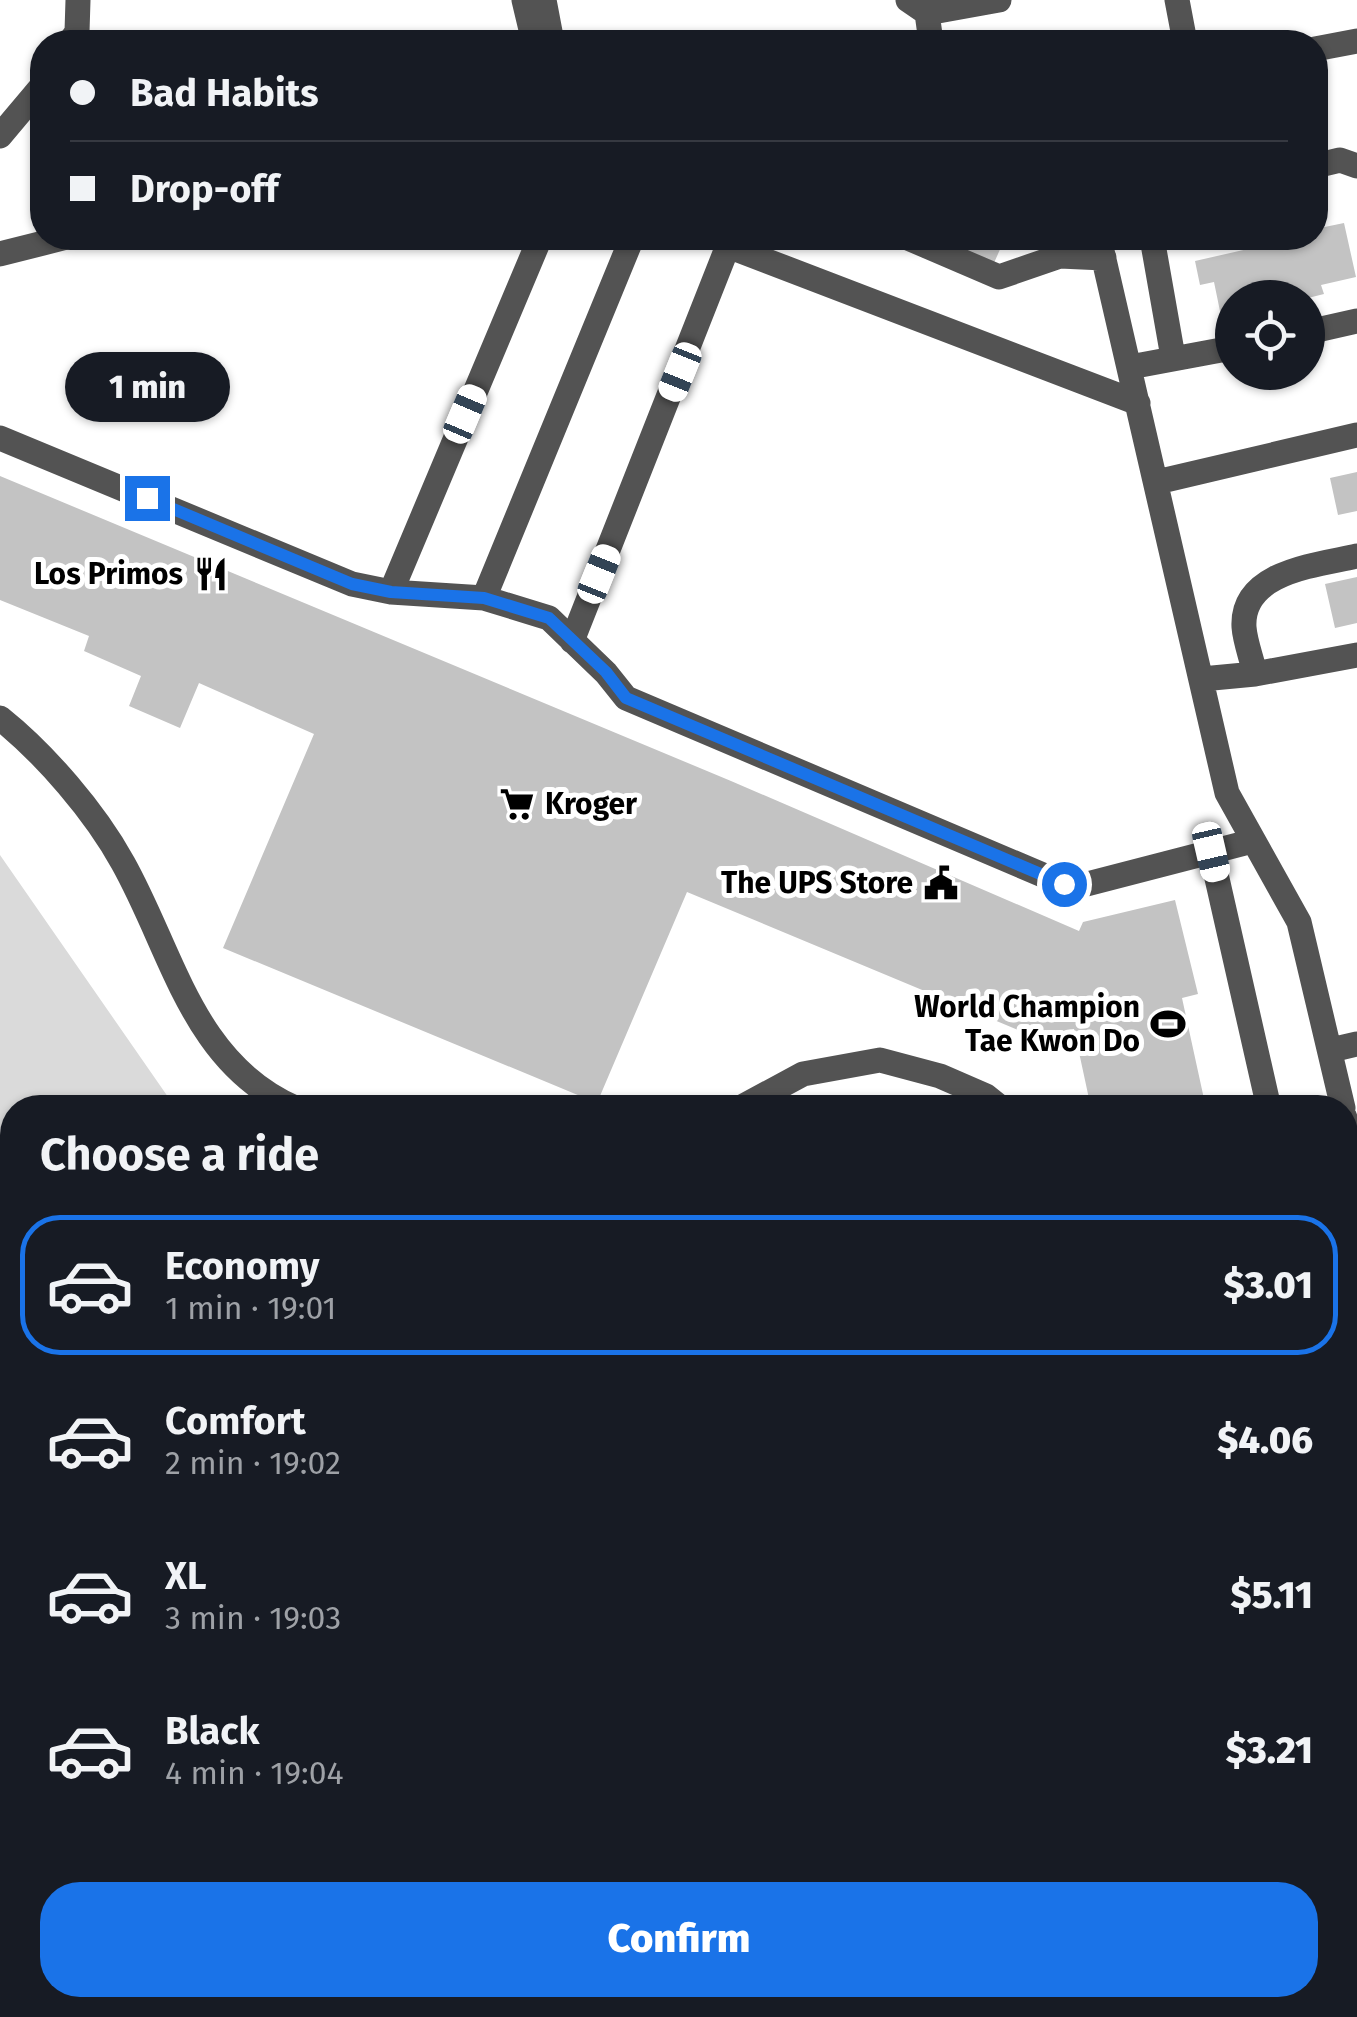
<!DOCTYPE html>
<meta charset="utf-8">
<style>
:root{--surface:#171b24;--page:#20242c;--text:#f1f3f6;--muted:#9ea1a6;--line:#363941;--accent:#1a73e8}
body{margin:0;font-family:"Fira Sans",sans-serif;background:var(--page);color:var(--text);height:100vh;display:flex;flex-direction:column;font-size:38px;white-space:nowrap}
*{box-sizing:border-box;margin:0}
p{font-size:32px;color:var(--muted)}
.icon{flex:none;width:55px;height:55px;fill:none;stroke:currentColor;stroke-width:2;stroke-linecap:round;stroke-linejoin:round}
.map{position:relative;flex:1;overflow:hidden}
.details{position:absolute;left:0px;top:1095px;width:1358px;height:922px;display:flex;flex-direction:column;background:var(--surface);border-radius:40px 40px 0 0;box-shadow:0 2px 8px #0004}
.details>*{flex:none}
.hud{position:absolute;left:30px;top:30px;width:1298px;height:220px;border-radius:40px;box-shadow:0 2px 8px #0004;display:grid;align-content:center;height:220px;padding:0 40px;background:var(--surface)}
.fabs{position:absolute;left:1215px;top:280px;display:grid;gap:20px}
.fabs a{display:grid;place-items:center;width:110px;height:110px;border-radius:50%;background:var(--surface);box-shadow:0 2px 8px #0004;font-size:50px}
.end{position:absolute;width:45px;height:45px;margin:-22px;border:12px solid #1a73e8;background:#fff;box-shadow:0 0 0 5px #fff}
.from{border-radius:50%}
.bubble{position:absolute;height:70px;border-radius:35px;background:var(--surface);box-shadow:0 2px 8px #0004;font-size:32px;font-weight:800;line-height:70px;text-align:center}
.car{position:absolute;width:30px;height:60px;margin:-30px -15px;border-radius:12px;box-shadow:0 0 8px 2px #0007;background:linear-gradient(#fff 24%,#345 0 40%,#fff 0 76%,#345 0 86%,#fff 0)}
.hud b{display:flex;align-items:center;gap:35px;height:95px;font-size:38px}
.hud b+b{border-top:2px solid var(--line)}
.hud i{width:25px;height:25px;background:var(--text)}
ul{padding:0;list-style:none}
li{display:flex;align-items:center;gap:30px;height:140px;margin:0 20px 15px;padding:0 20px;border:5px solid transparent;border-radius:40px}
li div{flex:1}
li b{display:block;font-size:38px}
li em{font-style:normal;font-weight:800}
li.selected{border-color:var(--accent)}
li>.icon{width:90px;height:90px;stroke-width:1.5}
h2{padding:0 40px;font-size:45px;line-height:120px}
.action{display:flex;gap:20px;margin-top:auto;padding:20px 40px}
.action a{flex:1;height:115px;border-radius:40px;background:var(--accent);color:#fff;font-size:40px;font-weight:800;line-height:115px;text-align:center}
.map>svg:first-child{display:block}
</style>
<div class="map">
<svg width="1357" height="2017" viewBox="0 0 1357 2017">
<rect width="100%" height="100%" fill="#fff"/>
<path fill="#dadada" d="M0,855l175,252 -163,1v897h927l-2,12h-937z"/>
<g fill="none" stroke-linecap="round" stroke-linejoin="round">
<path stroke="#a1a1a1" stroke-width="10" d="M1345,1614l12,62"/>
</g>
<path fill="#c3c3c3" d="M1344,223l12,54 -35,8 3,9 -16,4h-76v16l-11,2 -7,-34 -14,3 -5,-24 66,-15 1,4 22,-5 -2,-7h33v-9z
M935,238h70l-11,25z
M1357,472v39l-19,4 -8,-37z
M0,476l731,305 348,150 4,-9 92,-22 23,94 -16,4 24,110h-115l-17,-79 -39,8 -348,-145 -90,211 -374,-155 91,-214 -115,-51 -19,45 -51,-22 12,-30 -57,-25 5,-15 -89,-36z
M1357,577v46l-22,5 -10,-44z"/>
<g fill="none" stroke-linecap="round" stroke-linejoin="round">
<path stroke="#535353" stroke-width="25" d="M524,0l10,42
M544,0l8,42
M908,0l19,13 4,29
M1177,0l8,42
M927,13l72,-13
M70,42l7,-10 1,-32
M1315,49l42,-8
M0,136l42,-50
M1315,166l25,-6 17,6
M908,238l91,39 61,-21 44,2
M1099,238l128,555 72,129 44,186
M1152,238l21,119
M728,246l410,157
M0,254l63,-16
M1308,332l49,-11
M1130,367l102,-19
M0,438l352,146 39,8 93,6 65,20 57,55 20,25 438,186h23l166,-43
M1157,482l200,-47
M391,592l149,-354
M484,598l148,-360
M572,641l159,-403
M1255,674c-3,-15 -10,-32 -11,-47 -3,-56 74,-62 113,-71
M1202,679l53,-5 102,-19
M0,718c45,36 95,94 123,145 50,89 69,200 172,245
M1211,852l58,256
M1331,1050l26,-6
M740,1108l63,-34 77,-14 60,16 46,20 15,12
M1345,1118l12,60
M1345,1330l12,-3"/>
</g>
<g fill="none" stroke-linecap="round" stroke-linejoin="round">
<path stroke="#1a73e8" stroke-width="12" d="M147,498l205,86 39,8 93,6 65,20 57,54 20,26 438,186"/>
</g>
<defs>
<g id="restaurant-bare" transform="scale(2.7)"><path d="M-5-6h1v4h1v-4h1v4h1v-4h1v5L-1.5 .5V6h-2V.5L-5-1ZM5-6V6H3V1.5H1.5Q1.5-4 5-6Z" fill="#000" stroke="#fff" stroke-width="2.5" paint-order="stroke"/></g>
<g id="supermarket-bare" transform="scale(2.7)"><path d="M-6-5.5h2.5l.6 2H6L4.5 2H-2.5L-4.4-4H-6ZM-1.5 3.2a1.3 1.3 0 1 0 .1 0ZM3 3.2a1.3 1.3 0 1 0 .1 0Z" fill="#000" stroke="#fff" stroke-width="2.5" paint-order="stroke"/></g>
<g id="civic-bare" transform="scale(2.7)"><path d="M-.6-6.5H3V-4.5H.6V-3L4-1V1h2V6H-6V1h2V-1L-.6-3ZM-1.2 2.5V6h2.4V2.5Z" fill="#000" stroke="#fff" stroke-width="2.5" paint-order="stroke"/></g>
<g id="stadium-bare" transform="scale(2.7)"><path d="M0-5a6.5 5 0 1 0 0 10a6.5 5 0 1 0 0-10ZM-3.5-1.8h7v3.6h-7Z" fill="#000" stroke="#fff" stroke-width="2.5" paint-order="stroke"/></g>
</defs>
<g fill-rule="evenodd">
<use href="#restaurant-bare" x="211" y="574"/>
<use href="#supermarket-bare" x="517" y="804"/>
<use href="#civic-bare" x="941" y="883"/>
<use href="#stadium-bare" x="1168" y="1024"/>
</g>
<g text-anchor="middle" stroke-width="10" stroke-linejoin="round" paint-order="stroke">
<g font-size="30" font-weight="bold" fill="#000" stroke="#fff" text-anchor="end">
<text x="183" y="584">Los Primos</text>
<text x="545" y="814" text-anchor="start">Kroger</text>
<text x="913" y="893">The UPS Store</text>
<text x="1140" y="1017">World Champion<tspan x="1140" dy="34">Tae Kwon Do</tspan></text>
</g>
</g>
</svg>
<div class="fabs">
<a><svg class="icon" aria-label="locate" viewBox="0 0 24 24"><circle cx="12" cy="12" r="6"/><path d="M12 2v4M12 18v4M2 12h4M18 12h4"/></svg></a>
</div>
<i class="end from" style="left:1064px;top:884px"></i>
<i class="end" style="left:147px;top:498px"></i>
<div class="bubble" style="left:65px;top:352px;width:165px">1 min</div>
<i class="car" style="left:680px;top:372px;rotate:202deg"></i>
<i class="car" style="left:465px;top:414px;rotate:23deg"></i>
<i class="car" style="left:599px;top:574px;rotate:22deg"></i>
<i class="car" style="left:1211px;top:852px;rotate:167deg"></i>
<div class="hud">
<b><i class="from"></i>Bad Habits</b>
<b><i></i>Drop-off</b>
</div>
<section class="details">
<h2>Choose a ride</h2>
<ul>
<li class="selected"><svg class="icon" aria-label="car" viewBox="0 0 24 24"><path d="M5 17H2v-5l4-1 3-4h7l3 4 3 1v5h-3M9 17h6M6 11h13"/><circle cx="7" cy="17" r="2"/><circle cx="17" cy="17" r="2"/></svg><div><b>Economy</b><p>1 min · 19:01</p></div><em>$3.01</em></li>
<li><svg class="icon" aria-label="car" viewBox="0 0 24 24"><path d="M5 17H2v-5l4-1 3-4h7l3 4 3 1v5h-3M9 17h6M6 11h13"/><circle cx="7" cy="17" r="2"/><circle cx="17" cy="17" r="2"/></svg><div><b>Comfort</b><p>2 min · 19:02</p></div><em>$4.06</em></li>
<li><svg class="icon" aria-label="car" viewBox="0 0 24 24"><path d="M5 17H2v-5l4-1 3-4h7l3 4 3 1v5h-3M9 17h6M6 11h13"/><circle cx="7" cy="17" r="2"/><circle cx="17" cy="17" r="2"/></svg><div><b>XL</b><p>3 min · 19:03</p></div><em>$5.11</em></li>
<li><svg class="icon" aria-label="car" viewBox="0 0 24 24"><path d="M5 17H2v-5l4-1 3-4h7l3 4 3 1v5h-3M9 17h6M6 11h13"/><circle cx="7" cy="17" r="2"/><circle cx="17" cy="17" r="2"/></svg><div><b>Black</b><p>4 min · 19:04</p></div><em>$3.21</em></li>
</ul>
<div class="action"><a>Confirm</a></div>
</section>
</div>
